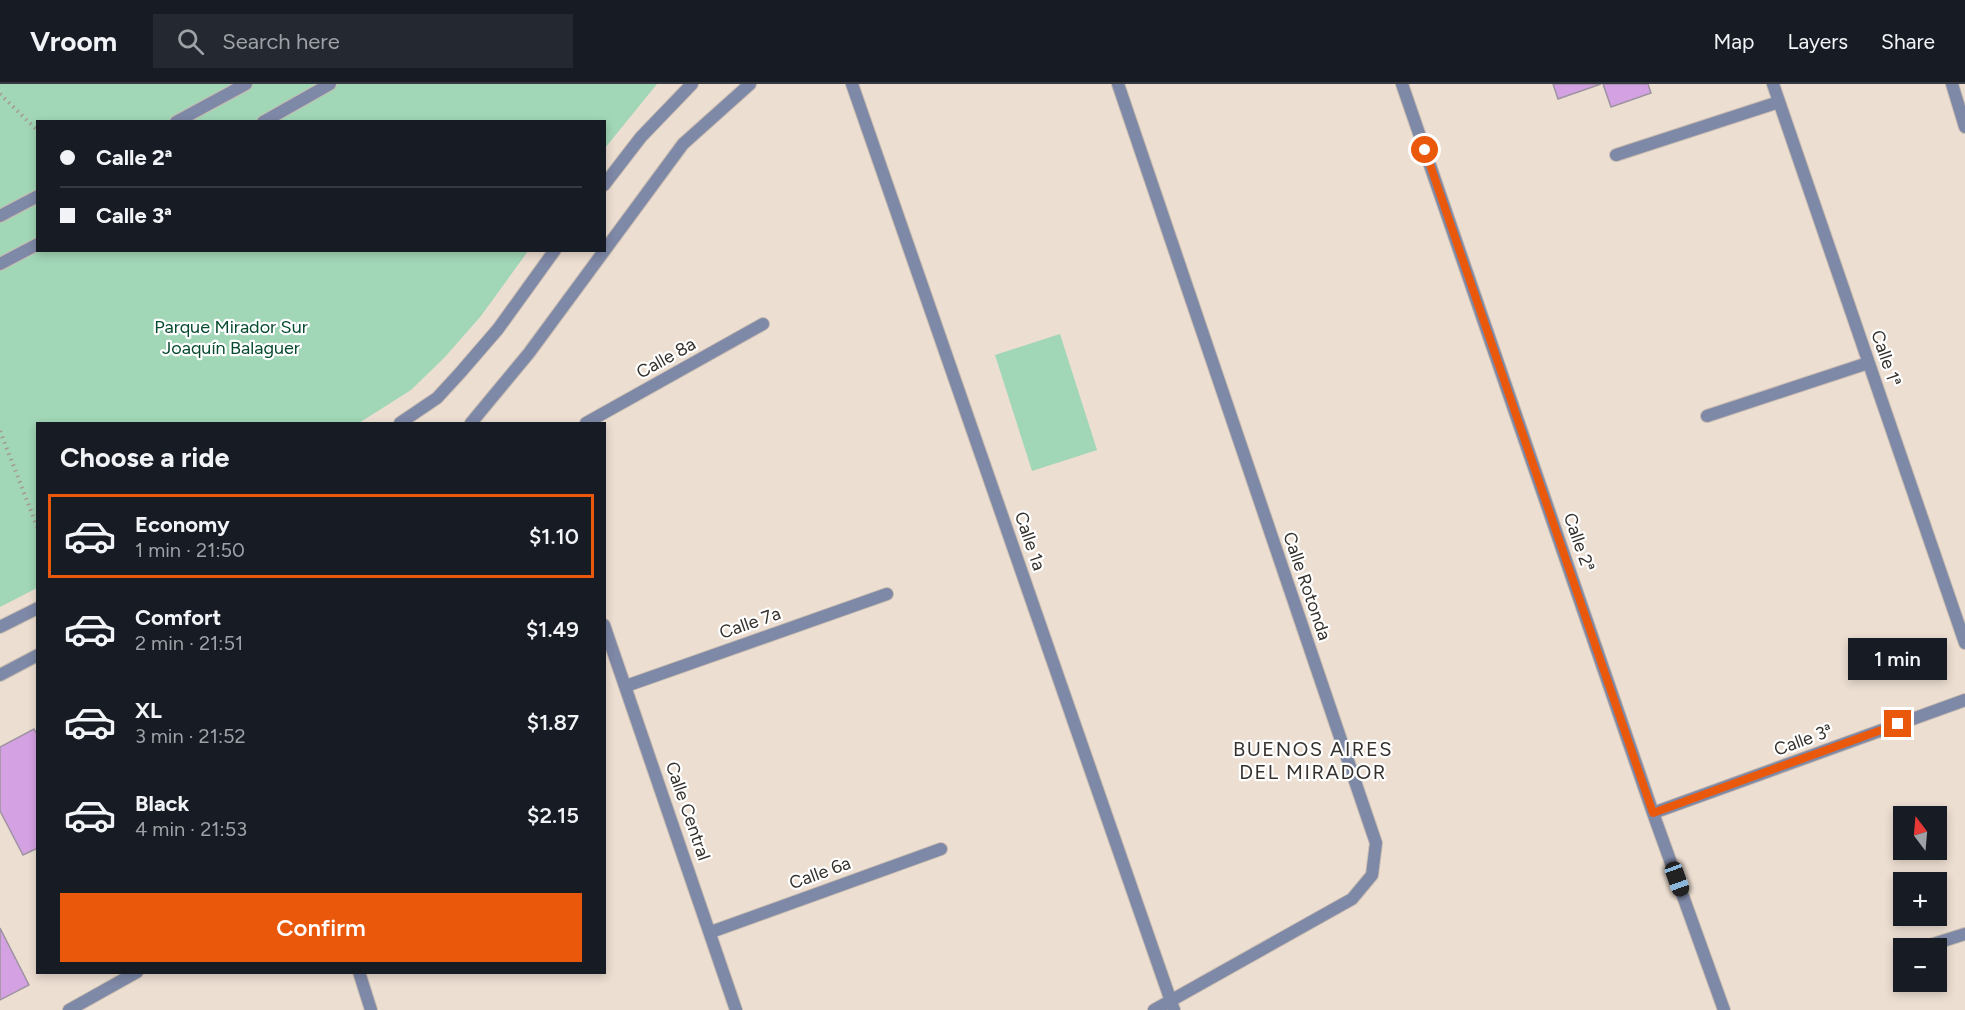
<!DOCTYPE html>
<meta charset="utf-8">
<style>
:root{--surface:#171b24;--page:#242831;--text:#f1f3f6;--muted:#9ea1a6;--line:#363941;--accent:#ea580c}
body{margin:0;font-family:Figtree,sans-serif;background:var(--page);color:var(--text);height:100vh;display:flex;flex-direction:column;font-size:22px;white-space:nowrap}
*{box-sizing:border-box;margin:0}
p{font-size:20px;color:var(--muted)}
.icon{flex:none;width:33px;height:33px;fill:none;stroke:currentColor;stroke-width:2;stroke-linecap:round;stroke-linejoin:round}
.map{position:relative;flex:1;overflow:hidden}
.sheet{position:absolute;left:36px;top:338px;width:570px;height:552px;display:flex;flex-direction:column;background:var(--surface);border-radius:0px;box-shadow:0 3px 9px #0003}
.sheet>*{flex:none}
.banner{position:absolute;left:36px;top:36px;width:570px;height:132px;border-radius:0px;box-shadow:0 3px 9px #0003;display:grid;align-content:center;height:132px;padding:0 24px;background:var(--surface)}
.needle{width:39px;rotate:344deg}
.tools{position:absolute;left:1893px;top:722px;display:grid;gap:12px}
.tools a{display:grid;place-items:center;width:54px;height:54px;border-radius:0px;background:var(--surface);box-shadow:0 3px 9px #0003;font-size:30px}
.end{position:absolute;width:27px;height:27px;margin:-14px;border:8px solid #ea580c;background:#fff;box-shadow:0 0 0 3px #fff}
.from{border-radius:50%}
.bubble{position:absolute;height:42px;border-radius:0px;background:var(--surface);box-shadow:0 3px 9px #0003;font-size:20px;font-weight:600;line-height:42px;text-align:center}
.car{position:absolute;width:18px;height:36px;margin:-18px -9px;border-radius:8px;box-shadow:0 0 4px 2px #0007;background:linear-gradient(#222 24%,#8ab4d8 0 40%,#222 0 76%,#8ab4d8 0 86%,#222 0)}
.banner b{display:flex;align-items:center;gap:21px;height:57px;font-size:22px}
.banner b+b{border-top:2px solid var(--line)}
.banner i{width:15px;height:15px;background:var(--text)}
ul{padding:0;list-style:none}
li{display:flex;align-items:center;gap:18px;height:84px;margin:0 12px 9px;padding:0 12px;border:3px solid transparent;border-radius:0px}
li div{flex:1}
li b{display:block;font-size:22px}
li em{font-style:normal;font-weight:600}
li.selected{border-color:var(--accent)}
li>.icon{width:54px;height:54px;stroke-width:1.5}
h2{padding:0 24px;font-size:27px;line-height:72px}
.cta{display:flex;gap:12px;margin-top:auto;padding:12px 24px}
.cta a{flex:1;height:69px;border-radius:0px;background:var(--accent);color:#fff;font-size:24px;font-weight:600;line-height:69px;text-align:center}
header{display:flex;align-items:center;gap:36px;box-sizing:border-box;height:84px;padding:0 30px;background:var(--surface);border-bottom:2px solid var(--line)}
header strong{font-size:28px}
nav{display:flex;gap:33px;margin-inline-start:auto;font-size:21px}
.search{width:420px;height:54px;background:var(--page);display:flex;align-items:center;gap:15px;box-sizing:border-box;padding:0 21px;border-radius:0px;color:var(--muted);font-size:22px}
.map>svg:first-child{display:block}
</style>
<header>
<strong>Vroom</strong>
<div class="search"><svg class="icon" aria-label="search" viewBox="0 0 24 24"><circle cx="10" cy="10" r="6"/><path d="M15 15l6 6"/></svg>Search here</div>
<nav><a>Map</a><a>Layers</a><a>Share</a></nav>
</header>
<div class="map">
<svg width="1965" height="926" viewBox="0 0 1965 926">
<rect width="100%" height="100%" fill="#ecded1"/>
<path fill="#a1d6b7" d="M0,0h657l-52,64 -1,-26h-566v128l490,1 -47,65 -37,42 -33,32 -52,33h-321l-1,165 -37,19z
M1060,250l37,116 -65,21 -37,-116z"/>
<path fill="#d4a2e2" stroke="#9e94a1" stroke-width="1.5" d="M1553,0h48l-43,15z
M1603,0h45l3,9 -40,14z
M34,645l4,7v112l-15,7 -23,-44v-64z
M0,844l29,57 -29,15z"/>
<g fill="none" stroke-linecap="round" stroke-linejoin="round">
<g stroke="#c8bbb0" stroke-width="14">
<path id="minor" d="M852,0l322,926
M1118,0l258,759 -4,32 -20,24 -198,111
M1402,0l251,729 71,197
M1773,0l192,559
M1952,0l13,43
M1616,71l163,-53
M1707,332l161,-53
M586,339l177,-99
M604,541l132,385
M626,602l261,-92
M1653,729l312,-113
M711,848l230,-83
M1924,863l41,-13
M359,888l12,38
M69,926l68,-38"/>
</g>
<g stroke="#c8bbb0" stroke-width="14">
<path id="tertiary" d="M176,38l70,-38
M263,38l67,-38
M604,101l37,-48 51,-53
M0,132l38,-20
M0,180l38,-20
M400,339l37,-25 23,-25 38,-44 57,-79
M471,339l58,-70 154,-209 67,-60
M0,543l38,-19
M0,591l38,-20"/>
</g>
<path stroke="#a59a91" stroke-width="4" stroke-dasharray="1.5 4.5" stroke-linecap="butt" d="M0,10l38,37
M0,347l38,98"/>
<use href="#minor" stroke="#7e89a7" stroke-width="12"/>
<use href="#tertiary" stroke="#7e89a7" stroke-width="12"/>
</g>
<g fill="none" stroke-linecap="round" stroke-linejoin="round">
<path stroke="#ea580c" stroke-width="8" d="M1425,66l228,663 245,-89"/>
</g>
<g text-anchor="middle" stroke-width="4.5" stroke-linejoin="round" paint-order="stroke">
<g font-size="18" fill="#074b2f" stroke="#fff">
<text x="231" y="249">Parque Mirador Sur<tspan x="231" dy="21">Joaquín Balaguer</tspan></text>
</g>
<g font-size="18" fill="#36312c" stroke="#fff">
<text transform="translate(666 274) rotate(-29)" y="6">Calle 8a</text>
<text transform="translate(1886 274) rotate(71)" y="6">Calle 1ª</text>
<text transform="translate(1030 457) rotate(71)" y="6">Calle 1a</text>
<text transform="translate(1579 458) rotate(71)" y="6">Calle 2ª</text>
<text transform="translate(1307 502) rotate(71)" y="6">Calle Rotonda</text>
<text transform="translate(750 539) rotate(-19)" y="6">Calle 7a</text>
<text transform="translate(1803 656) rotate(-20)" y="6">Calle 3ª</text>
<text transform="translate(688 727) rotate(71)" y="6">Calle Central</text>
<text transform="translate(820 789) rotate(-20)" y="6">Calle 6a</text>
</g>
<g font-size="20" letter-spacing="1.5" fill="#36312c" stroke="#fff">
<text x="1313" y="672">BUENOS AIRES<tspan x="1313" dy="23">DEL MIRADOR</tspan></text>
</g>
</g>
</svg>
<div class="tools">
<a><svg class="needle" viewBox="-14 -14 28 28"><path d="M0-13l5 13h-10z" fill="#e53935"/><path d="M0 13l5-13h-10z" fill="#9ea1a6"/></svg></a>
<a>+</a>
<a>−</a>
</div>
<i class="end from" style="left:1425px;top:66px"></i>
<i class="end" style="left:1898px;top:640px"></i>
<div class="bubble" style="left:1848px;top:554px;width:99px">1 min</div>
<i class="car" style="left:1677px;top:795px;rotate:160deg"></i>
<div class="banner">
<b><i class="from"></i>Calle 2ª</b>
<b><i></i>Calle 3ª</b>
</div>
<section class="sheet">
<h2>Choose a ride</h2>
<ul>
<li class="selected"><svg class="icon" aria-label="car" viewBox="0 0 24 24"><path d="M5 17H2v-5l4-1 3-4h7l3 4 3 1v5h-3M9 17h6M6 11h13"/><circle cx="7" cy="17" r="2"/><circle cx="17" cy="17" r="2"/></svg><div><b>Economy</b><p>1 min · 21:50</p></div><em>$1.10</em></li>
<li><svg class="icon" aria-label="car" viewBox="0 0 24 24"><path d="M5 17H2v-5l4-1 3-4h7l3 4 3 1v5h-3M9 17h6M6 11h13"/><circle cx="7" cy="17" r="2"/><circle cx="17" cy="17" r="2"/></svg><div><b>Comfort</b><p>2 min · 21:51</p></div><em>$1.49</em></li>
<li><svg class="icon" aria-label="car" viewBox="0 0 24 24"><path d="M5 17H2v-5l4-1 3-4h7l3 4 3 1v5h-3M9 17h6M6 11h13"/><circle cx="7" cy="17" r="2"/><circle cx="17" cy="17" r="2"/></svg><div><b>XL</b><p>3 min · 21:52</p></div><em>$1.87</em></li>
<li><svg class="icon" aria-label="car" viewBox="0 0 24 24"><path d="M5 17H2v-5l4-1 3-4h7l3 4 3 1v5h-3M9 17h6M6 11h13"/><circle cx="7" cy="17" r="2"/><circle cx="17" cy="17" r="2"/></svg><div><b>Black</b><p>4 min · 21:53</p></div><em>$2.15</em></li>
</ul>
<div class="cta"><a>Confirm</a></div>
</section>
</div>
